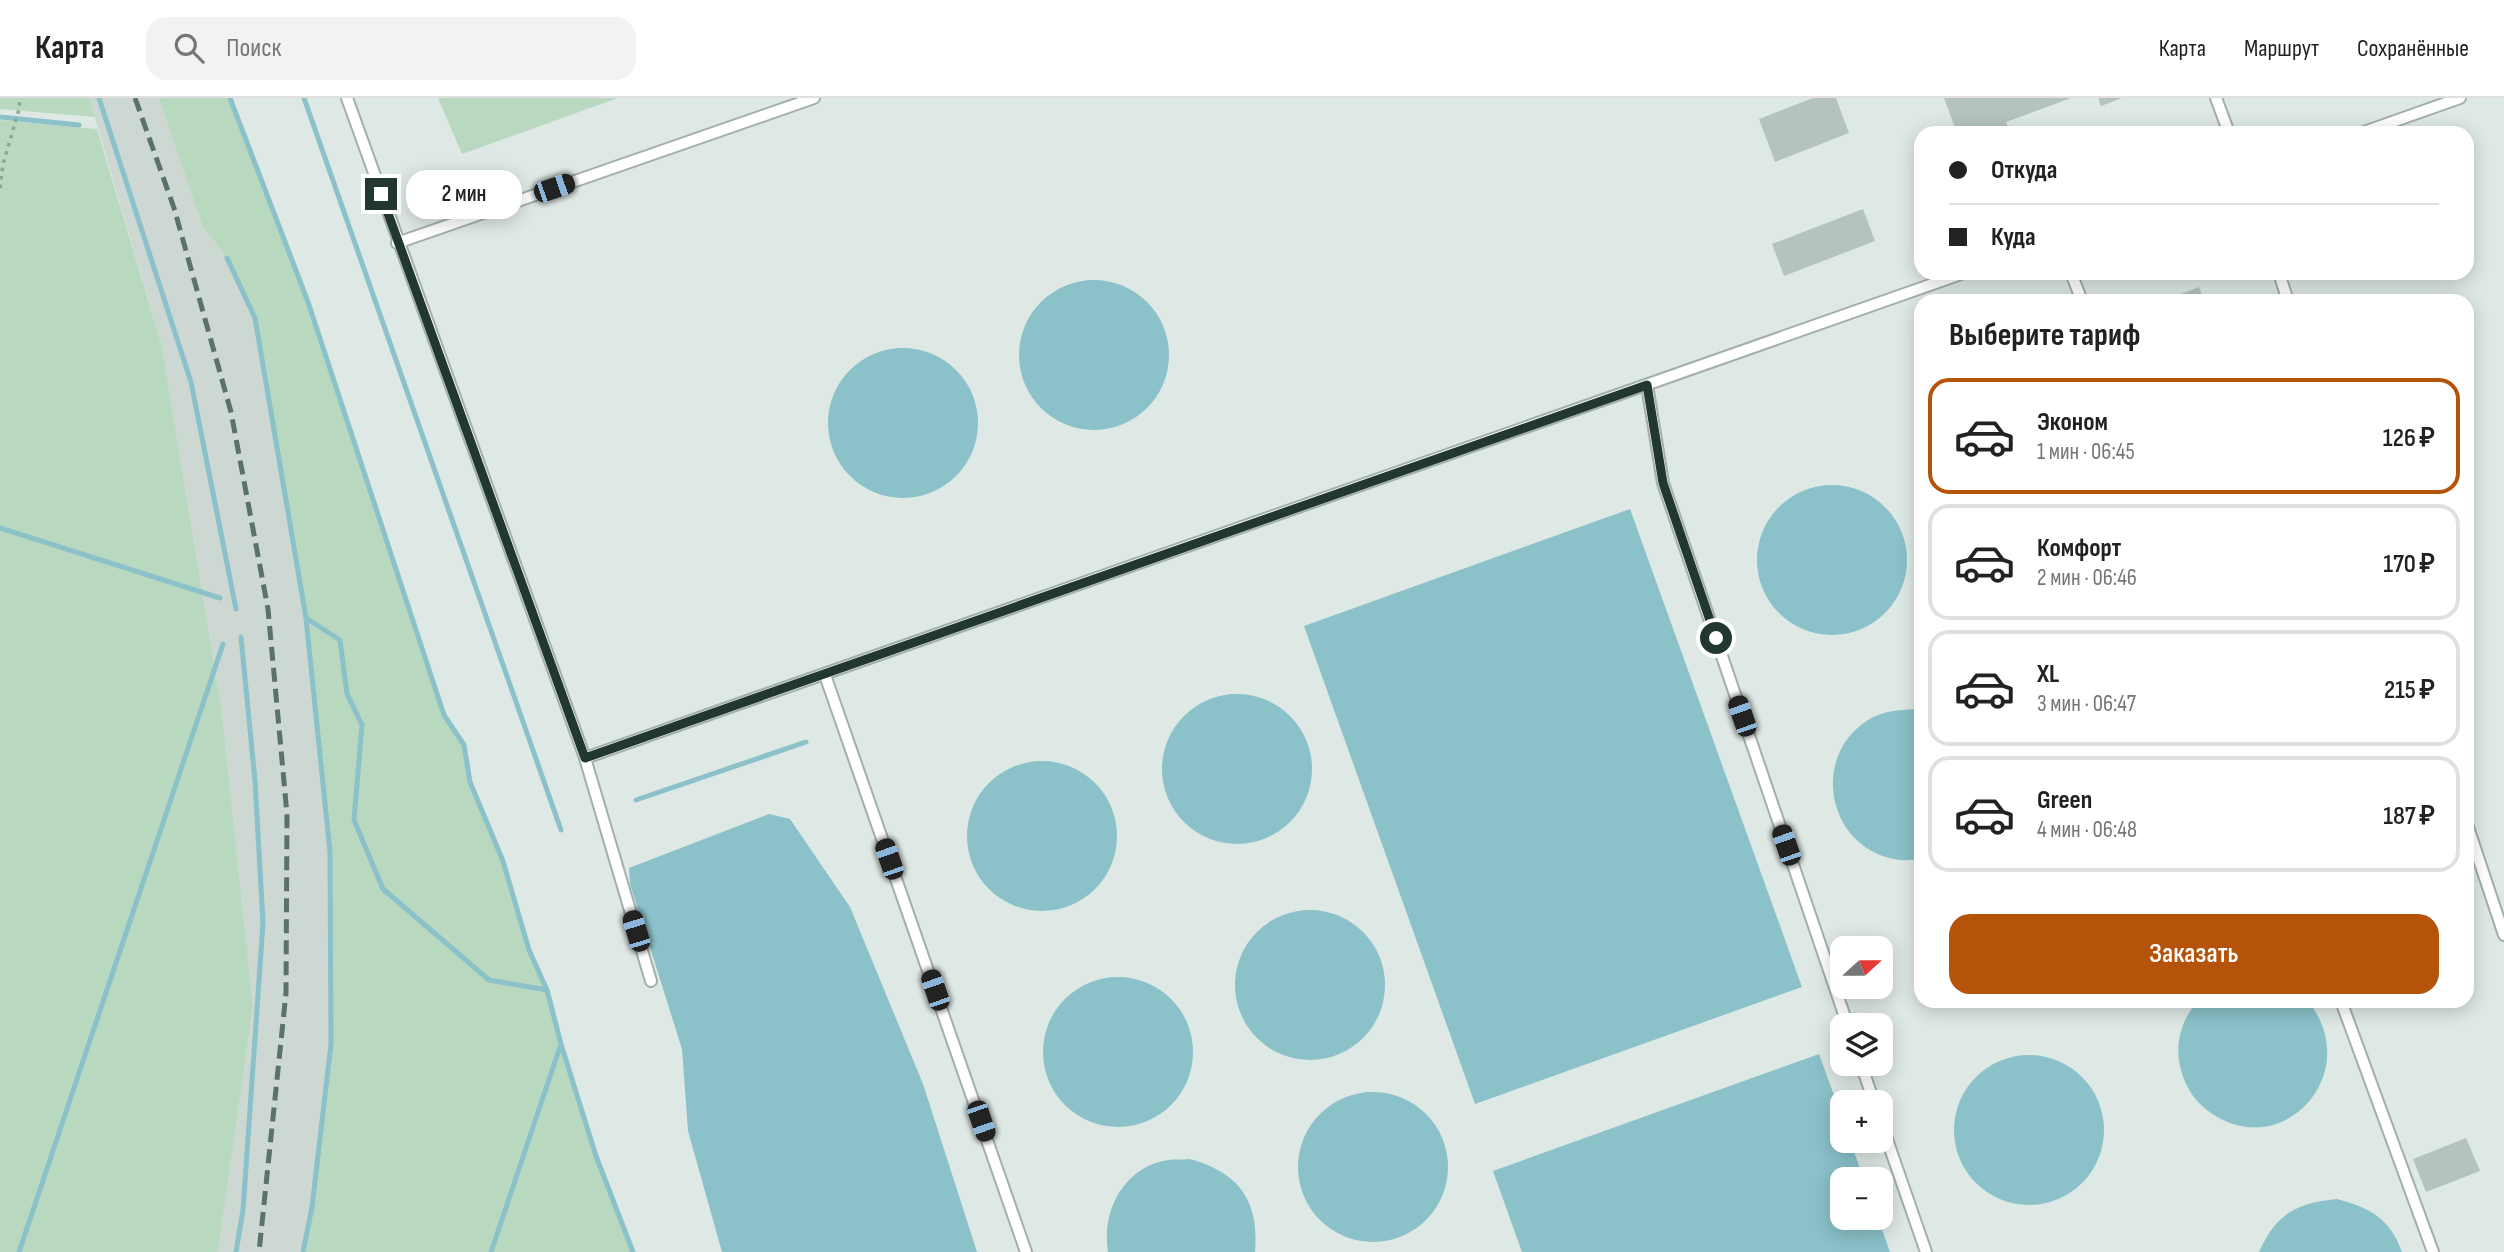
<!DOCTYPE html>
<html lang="ru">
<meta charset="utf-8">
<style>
:root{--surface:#fff;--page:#f2f2f2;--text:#222;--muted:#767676;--line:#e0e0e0;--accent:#b45309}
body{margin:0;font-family:"Sofia Sans Condensed",sans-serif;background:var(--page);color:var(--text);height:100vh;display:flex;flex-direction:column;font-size:26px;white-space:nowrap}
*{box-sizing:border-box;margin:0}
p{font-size:23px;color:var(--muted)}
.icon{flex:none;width:38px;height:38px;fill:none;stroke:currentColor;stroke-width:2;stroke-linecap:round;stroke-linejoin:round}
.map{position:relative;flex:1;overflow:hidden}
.details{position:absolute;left:1914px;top:196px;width:560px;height:714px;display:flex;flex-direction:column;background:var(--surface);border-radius:21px;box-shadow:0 4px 18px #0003}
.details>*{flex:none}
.banner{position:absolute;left:1914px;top:28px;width:560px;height:154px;border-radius:21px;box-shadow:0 4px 18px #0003;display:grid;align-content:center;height:154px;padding:0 35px;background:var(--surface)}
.needle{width:46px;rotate:69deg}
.controls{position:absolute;left:1830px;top:838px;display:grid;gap:14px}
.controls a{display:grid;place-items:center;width:63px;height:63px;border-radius:14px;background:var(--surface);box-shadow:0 4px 18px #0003;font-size:35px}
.end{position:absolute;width:32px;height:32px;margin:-16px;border:9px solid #213730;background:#fff;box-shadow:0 0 0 4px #fff}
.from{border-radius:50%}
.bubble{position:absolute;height:49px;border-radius:21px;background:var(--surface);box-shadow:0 4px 18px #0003;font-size:23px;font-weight:600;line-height:49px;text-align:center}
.car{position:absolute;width:21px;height:42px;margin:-21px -10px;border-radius:9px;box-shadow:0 0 5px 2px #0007;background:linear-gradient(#222 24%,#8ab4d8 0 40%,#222 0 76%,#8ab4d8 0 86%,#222 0)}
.banner b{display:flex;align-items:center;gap:24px;height:66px;font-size:26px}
.banner b+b{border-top:2px solid var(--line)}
.banner i{width:18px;height:18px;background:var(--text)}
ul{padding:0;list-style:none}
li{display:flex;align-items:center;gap:21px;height:116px;margin:0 14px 10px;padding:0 21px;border:4px solid var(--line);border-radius:21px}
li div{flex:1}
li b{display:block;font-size:26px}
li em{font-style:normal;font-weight:600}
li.active{border-color:var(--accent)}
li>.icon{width:63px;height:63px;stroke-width:1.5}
h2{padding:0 35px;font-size:32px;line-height:84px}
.primary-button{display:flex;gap:14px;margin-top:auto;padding:14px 35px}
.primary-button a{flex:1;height:80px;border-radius:21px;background:var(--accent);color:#fff;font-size:28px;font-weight:600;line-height:80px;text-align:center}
header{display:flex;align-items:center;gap:42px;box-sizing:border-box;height:98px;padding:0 35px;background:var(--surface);border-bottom:2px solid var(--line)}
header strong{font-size:33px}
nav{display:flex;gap:38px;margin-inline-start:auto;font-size:24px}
.search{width:490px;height:63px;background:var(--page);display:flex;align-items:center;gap:18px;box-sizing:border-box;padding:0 24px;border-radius:21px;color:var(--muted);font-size:26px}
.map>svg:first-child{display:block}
</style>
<header>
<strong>Карта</strong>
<div class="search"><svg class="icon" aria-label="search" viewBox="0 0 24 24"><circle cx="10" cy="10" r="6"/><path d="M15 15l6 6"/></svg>Поиск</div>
<nav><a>Карта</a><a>Маршрут</a><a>Сохранённые</a></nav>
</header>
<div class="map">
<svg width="2504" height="1154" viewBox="0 0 2504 1154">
<rect width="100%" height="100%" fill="#dee8e4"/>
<path fill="#cdd8d3" d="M89,0h70l43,127 25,33 28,60 51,300 24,234 1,192 -19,163 -9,45h-85l35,-245 -31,-294 -60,-366z"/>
<path fill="#b9d8c0" d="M0,0h89l6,19 -95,-8z
M159,0h71l78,204 136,413 20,30 6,37 33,79 26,89 18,40 14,54 35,112 37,96h-330l9,-45 19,-163 -1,-192 -24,-234 -51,-300 -28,-60 -25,-33z
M438,0h180l-156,56z
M0,22l97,9 65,218 60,366 31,294 -35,245h-218z"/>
<path fill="#8bc1c9" d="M1019 257a75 75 0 1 1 150 0a75 75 0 1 1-150 0Z
M828 325a75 75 0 1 1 150 0a75 75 0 1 1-150 0Z
M1757 462a75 75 0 1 1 150 0a75 75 0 1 1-150 0Z
M1630,411l172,478 -327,117 -171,-478z
M1162 671a75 75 0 1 1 150 0a75 75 0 1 1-150 0Z
M1915,611l7,2 -1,148c-6,0 -14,2 -21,1 -71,-8 -92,-102 -32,-140 14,-9 31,-10 47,-11z
M967 738a75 75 0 1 1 150 0a75 75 0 1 1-150 0Z
M769,716l21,5 60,88 73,177 54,168h-255l-34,-121 -6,-82 -52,-165 -1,-16z
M1235 887a75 75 0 1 1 150 0a75 75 0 1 1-150 0Z
M1043 954a75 75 0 1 1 150 0a75 75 0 1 1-150 0Z
M2198,903h110c57,71 -24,162 -97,112 -16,-11 -25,-25 -30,-43 -7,-24 0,-51 17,-69z
M1819,956l24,66v21h7l14,38 -21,1v38h35l12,34h-368l-29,-81z
M1954 1032a75 75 0 1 1 150 0a75 75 0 1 1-150 0Z
M1298 1069a75 75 0 1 1 150 0a75 75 0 1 1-150 0Z
M1190,1061c50,14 69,42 65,93h-147c-7,-41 16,-85 60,-92 7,-1 15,0 22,-1z
M2337,1101c33,9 53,19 65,53h-143c17,-38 37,-49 78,-53z"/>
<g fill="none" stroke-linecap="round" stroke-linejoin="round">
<path stroke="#8bc1c9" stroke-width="5" d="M99,0l92,284 45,227
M230,0l78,204 136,413 20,30 6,37 33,79 26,89 18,40 14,54 35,112 37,96
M304,0l257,732
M0,19l79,8
M227,160l28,60 51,300 24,234 1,192 -19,163 -9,45
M0,430l220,70
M306,520l34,22 7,54 15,31 -8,95 29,69 106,91 58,10
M636,702l170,-58
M19,1154l204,-608
M236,1154l7,-42 20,-287 -8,-142 -14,-144
M491,1154l70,-208"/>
</g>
<path fill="#b4c3bd" d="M1813,0h23l13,35 -74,29 -16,-43z
M1944,0h127l-65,24 4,11h-53z
M2098,0h24l-21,8z
M1863,111l12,32 -91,35 -12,-32z
M2199,189l5,14h-42z
M2466,1040l14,33 -54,21 -13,-33z"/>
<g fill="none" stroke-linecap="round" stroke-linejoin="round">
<g stroke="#a2afaa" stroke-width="14">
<path id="service" d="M347,0l238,660 66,223
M2216,0l13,35
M2361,35l99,-35
M397,145l417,-145
M2071,175l11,28
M2279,175l9,28
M1647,287l16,98 185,543
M825,577l201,577
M585,660l1379,-485
M2468,729l36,108
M2341,903l92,251
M1861,966l13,38
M1881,1024l45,130"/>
</g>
<path stroke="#82a99c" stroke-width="3.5" stroke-dasharray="3.5 5" stroke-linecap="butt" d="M0,90l3,-24 17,-58 -2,-8"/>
<use href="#service" stroke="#fff" stroke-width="10"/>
<path stroke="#5b726c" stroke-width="5" stroke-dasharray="14 7" stroke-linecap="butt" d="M135,0l39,110 57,204 37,197 19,205 -1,179 -27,259"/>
</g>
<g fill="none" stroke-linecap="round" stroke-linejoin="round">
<path stroke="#213730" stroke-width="9" d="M381,96l204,564 1062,-373 16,98 53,155"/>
</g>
</svg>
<div class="controls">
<a><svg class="needle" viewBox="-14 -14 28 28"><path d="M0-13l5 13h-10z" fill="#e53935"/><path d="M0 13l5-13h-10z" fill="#767676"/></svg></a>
<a><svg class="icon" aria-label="layers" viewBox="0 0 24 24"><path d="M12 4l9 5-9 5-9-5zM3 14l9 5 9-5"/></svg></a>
<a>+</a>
<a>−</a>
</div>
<i class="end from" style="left:1716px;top:540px"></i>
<i class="end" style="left:381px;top:96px"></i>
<div class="bubble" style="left:406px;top:72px;width:116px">2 мин</div>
<i class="car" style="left:554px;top:90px;rotate:71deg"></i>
<i class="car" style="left:1742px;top:618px;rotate:341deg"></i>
<i class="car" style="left:1786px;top:747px;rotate:341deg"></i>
<i class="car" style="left:889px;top:761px;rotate:341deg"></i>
<i class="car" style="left:636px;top:833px;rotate:343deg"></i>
<i class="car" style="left:935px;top:892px;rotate:341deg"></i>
<i class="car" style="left:981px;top:1023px;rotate:161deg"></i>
<div class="banner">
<b><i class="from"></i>Откуда</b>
<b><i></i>Куда</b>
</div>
<section class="details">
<h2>Выберите тариф</h2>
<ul>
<li class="active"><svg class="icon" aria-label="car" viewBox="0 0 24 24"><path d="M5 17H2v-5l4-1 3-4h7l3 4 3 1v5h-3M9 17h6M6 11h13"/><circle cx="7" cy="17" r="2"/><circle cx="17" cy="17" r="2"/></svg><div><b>Эконом</b><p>1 мин · 06:45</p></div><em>126 ₽</em></li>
<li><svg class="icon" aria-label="car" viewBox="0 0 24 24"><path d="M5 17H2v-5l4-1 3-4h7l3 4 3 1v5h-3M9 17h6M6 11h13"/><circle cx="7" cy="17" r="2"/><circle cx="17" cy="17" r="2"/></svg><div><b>Комфорт</b><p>2 мин · 06:46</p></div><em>170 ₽</em></li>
<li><svg class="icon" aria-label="car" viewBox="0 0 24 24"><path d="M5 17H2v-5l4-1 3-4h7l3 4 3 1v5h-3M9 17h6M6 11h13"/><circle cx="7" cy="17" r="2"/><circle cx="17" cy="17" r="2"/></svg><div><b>XL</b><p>3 мин · 06:47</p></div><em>215 ₽</em></li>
<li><svg class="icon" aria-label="car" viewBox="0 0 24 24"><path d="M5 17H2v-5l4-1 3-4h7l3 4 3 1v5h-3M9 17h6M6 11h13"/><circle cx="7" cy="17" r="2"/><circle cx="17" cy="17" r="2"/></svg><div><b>Green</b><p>4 мин · 06:48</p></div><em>187 ₽</em></li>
</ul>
<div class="primary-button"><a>Заказать</a></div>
</section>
</div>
